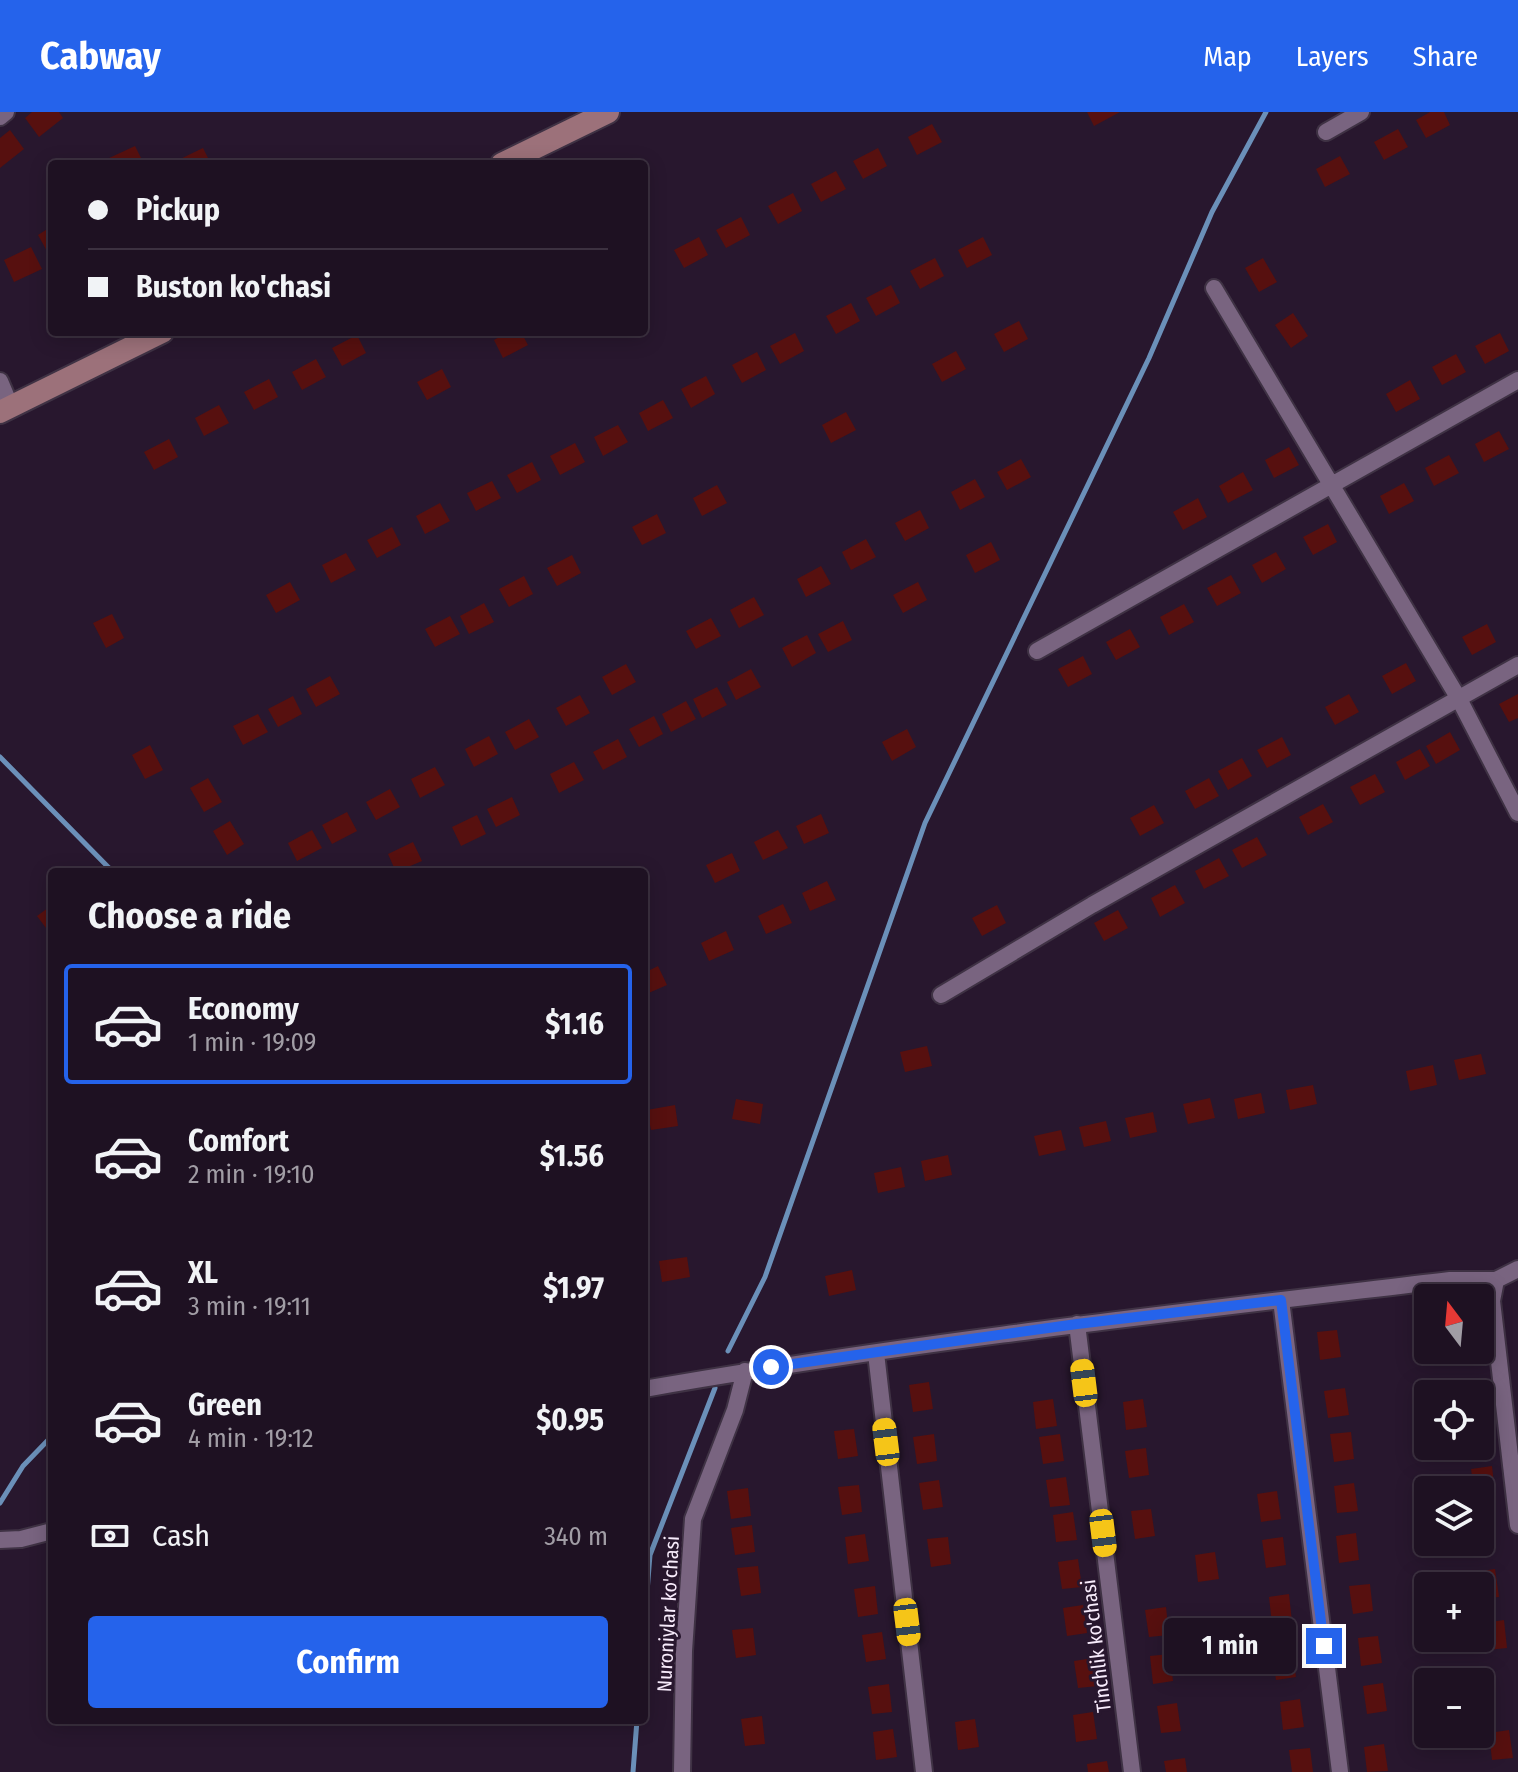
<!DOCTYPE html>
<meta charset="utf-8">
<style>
:root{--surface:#1e1122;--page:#261a2a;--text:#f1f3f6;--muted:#a19da5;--line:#3c3140;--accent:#2563eb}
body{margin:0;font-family:"Fira Sans Condensed",sans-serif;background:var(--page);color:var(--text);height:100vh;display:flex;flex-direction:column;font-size:30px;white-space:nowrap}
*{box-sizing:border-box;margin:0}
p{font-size:26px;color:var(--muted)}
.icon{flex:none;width:44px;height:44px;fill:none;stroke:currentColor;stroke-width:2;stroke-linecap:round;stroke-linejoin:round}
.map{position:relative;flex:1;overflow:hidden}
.panel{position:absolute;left:48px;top:756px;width:600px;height:856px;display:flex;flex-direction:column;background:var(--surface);border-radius:8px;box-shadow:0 4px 20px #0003,0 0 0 2px var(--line)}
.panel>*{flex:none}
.guide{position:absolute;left:48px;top:48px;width:600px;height:176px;border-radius:8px;box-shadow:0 4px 20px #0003,0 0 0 2px var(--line);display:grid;align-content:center;height:176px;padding:0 40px;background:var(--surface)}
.needle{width:52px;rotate:344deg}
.tools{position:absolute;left:1414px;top:1172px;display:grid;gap:16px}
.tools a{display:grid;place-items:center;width:80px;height:80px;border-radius:8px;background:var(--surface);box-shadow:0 4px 20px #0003,0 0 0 2px var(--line);font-size:40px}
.end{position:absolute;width:36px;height:36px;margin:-18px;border:10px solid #2563eb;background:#fff;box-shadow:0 0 0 4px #fff}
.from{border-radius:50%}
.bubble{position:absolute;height:56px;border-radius:8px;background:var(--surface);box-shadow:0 4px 20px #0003,0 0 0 2px var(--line);font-size:26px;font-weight:700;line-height:56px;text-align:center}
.car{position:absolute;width:24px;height:48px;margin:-24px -12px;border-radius:10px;box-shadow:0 0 6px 2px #0007;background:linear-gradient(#f5c518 24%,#345 0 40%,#f5c518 0 76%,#345 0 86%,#f5c518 0)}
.guide b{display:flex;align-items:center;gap:28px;height:76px;font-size:30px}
.guide b+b{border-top:2px solid var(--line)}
.guide i{width:20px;height:20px;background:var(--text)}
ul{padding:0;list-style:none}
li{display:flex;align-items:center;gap:24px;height:120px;margin:0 16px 12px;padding:0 24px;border:4px solid transparent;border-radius:8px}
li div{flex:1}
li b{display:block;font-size:30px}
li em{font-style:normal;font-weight:700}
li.on{border-color:var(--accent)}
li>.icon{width:72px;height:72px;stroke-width:1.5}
h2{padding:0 40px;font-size:36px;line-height:96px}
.pay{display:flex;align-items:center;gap:20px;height:88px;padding:0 40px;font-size:30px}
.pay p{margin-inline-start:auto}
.cta{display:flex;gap:16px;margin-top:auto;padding:16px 40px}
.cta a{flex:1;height:92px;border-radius:8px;background:var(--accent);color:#fff;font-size:32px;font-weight:700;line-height:92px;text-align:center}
header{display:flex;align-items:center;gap:48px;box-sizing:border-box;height:112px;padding:0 40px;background:var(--accent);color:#fff}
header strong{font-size:38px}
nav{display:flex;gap:44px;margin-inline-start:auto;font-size:28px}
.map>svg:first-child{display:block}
</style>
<header>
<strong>Cabway</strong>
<nav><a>Map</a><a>Layers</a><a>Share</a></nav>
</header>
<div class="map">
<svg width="1518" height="1660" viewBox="0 0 1518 1660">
<rect width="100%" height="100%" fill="#28172e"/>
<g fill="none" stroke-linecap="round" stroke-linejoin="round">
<path stroke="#6b90b9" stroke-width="5" d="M0,645l113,115
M728,1239l37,-74 160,-454 224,-465 63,-146 54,-100
M0,1391l23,-37 29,-30
M644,1517l6,-74 65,-167
M633,1660l4,-52"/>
</g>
<path fill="#57100f" d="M32,0h27l4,6 -24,19 -14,-19z
M1087,0h33l-26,14z
M1430,0h14l6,13 -24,13 -10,-18z
M932,12l10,18 -25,13 -9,-18z
M1398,17l10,18 -24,13 -10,-18z
M10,18l14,19 -24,19v-30z
M135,34l9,18h-34l-3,-5z
M203,36l8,16h-34l-1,-3z
M878,36l9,18 -24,13 -10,-18z
M1340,44l10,18 -25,13 -9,-18z
M836,59l10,18 -25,13 -10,-18z
M793,81l9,18 -24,13 -10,-18z
M741,105l9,18 -24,13 -10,-18z
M52,114v34l-14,-25z
M699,125l9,18 -24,13 -10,-18z
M983,125l9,18 -25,13 -9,-18z
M31,135l11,22 -28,13 -10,-22z
M935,146l9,18 -24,13 -10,-18z
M1263,146l14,24 -18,10 -14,-24z
M891,173l9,18 -24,13 -10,-18z
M851,191l9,18 -24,13 -10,-18z
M1293,201l15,23 -17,12 -16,-23z
M1019,209l9,18 -24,13 -10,-18z
M508,220h13l7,13 -25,13 -9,-18z
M795,221l9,18 -24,13 -10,-18z
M1500,221l9,18 -24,13 -10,-18z
M357,223l9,18 -24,13 -10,-18z
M956,239l10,18 -24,13 -10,-18z
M757,240l9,18 -24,13 -10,-18z
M1456,242l10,18 -24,13 -10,-18z
M316,247l10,18 -24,13 -10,-18z
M442,257l9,18 -24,13 -10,-18z
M706,264l9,18 -24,14 -10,-19z
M269,267l9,18 -24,13 -10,-18z
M1410,268l10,19 -24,13 -10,-18z
M663,288l10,18 -25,13 -9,-18z
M219,293l10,18 -25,13 -9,-18z
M846,300l10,18 -25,13 -9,-18z
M618,313l10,17 -25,14 -9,-19z
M1499,319l10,18 -25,13 -9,-18z
M169,327l9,18 -24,13 -10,-18z
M575,331l10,19 -25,13 -10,-19z
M1289,335l10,18 -25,13 -9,-18z
M1449,343l10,18 -25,13 -9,-18z
M1021,347l10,18 -24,13 -10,-18z
M532,350l9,18 -24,13 -10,-18z
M1243,360l10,18 -25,13 -9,-17z
M975,367l10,18 -25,13 -9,-18z
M492,369l9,17 -25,13 -9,-18z
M1404,371l10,18 -25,13 -9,-18z
M717,373l10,18 -25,13 -9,-18z
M1198,386l9,19 -24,13 -10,-18z
M440,391l10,18 -25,13 -9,-18z
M920,398l9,18 -24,13 -10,-18z
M657,402l9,19 -24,12 -10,-18z
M1328,412l9,18 -24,13 -10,-18z
M392,415l9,18 -24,13 -10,-18z
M866,427l10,18 -25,13 -9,-18z
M991,430l9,18 -25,13 -9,-18z
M1276,440l10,17 -24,14 -10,-18z
M346,441l10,17 -25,13 -9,-18z
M572,443l9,18 -24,13 -10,-18z
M821,454l10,18 -25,13 -9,-18z
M1231,463l10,18 -24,13 -10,-18z
M524,464l9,18 -24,13 -10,-18z
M290,470l10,18 -24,13 -10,-18z
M918,470l9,18 -24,13 -10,-18z
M754,485l10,18 -25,13 -9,-18z
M484,491l10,19 -25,12 -9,-18z
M1184,492l10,18 -25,13 -9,-18z
M112,502l12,24 -18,10 -13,-25z
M450,504l10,18 -25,13 -10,-18z
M711,506l10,18 -25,13 -10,-18z
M843,509l9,19 -24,12 -10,-18z
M1487,512l9,18 -24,13 -10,-18z
M1130,517l10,18 -24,13 -10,-18z
M807,523l9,18 -24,14 -10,-19z
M1083,544l9,18 -24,13 -10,-18z
M1406,551l10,18 -24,13 -10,-18z
M626,552l10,18 -24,13 -10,-18z
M751,557l10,18 -25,13 -9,-18z
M330,564l10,18 -24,13 -10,-18z
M717,575l10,18 -25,13 -9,-19z
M1349,582l10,18 -24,13 -10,-18z
M1518,582v24l-9,4 -10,-18z
M580,583l10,18 -24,13 -10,-18z
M293,584l9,18 -24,13 -10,-18z
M686,589l10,18 -25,13 -9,-18z
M258,602l10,18 -25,13 -10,-19z
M654,604l9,18 -24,13 -10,-18z
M529,607l10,18 -24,13 -10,-18z
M907,617l9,18 -24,14 -10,-19z
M1450,620l10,18 -24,14 -10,-18z
M489,624l9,18 -24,13 -9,-18z
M1282,625l9,18 -24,13 -10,-18z
M618,627l9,18 -24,13 -10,-18z
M150,633l13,25 -18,9 -13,-24z
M1420,637l10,17 -25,14 -9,-18z
M1242,646l10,18 -24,14 -10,-19z
M574,650l10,18 -25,13 -9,-19z
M435,655l10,18 -25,13 -9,-19z
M1375,662l10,18 -25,13 -10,-18z
M208,666l14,24 -18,10 -14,-24z
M1209,666l10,18 -24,13 -10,-18z
M390,677l10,18 -24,13 -10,-18z
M512,685l8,18 -24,12 -9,-18z
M1323,692l10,18 -25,13 -9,-18z
M1154,693l10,18 -24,13 -10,-18z
M347,700l10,19 -25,13 -10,-19z
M821,702l8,19 -25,11 -8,-18z
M477,703l9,19 -25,12 -9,-19z
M230,709l14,23 -17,11 -14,-24z
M312,718l10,18 -25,13 -9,-18z
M778,718l10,18 -25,12 -9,-18z
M1257,725l10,18 -25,13 -10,-18z
M413,730l9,19 -26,11 -8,-18z
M732,741l8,18 -25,12 -9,-18z
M1219,746l10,18 -25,13 -9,-18z
M827,769l9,19 -26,11 -8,-18z
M1175,773l10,18 -25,14 -9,-19z
M783,792l9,19 -26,11 -8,-18z
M52,793v31l-15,-20z
M997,793l9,18 -24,13 -10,-18z
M1118,798l10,18 -24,13 -10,-18z
M726,819l8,19 -25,11 -8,-18z
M658,854l9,19 -23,10v-22z
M927,934l5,20 -27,6 -5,-20z
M1481,942l5,20 -27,6 -5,-20z
M1433,953l4,20 -27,6 -4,-20z
M1313,973l4,19 -27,6 -4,-20z
M1261,981l4,20 -27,6 -4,-20z
M1210,986l5,20 -27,6 -5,-20z
M736,987l27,5 -3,20 -28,-5z
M675,993l3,21 -27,4 -4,-20z
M1153,1000l4,20 -27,6 -5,-20z
M1106,1009l5,20 -27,6 -5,-20z
M1061,1018l5,20 -27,6 -5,-20z
M948,1043l4,20 -27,6 -4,-20z
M901,1055l4,20 -27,6 -4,-20z
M687,1145l3,20 -28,5 -3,-21z
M852,1158l4,20 -27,6 -4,-20z
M1337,1218l4,27 -21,3 -3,-28z
M929,1270l4,27 -20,3 -4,-27z
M1345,1276l4,27 -21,3 -4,-27z
M1053,1287l4,27 -21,3 -3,-27z
M1143,1287l4,28 -21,3 -3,-28z
M1480,1297l6,32 -6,1z
M854,1317l4,27 -20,3 -4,-28z
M1351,1320l3,27 -20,3 -4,-28z
M934,1322l3,27 -20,3 -4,-27z
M1060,1322l4,27 -21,3 -4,-27z
M1146,1336l3,27 -20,3 -4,-27z
M1492,1354l3,27 -15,2v-5h-6l-3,-21z
M1066,1365l4,28 -20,2 -4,-27z
M939,1368l4,27 -20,3 -4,-27z
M1354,1371l4,28 -21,2 -3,-27z
M859,1373l3,27 -20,3 -4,-28z
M748,1376l3,28 -20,3 -4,-28z
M1277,1379l4,28 -20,3 -4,-28z
M1151,1397l4,27 -20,3 -4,-28z
M1073,1400l4,28 -21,2 -3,-27z
M1492,1405l3,27 -20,3 -1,-5h6v-24z
M752,1413l3,27 -20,3 -4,-27z
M1356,1421l3,27 -20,3 -3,-27z
M865,1422l4,27 -21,3 -3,-27z
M948,1425l3,27 -20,3 -4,-28z
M1283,1425l3,28 -20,3 -4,-28z
M1215,1440l4,27 -21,3 -3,-27z
M1078,1447l4,28 -20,2 -4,-27z
M758,1454l3,27 -20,3 -4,-28z
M1495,1457l4,28 -19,2v-13h-3l-2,-14z
M1370,1472l3,27 -20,3 -4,-28z
M875,1474l3,28 -20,3 -4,-28z
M1289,1482l3,28 -20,2 -3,-27z
M1083,1493l4,28 -20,3 -4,-28z
M1166,1495l3,28 -20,2 -4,-27z
M1504,1508l3,28 -20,2 -3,-27z
M753,1516l3,27 -20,3 -4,-28z
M882,1520l4,27 -20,3 -4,-27z
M1378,1524l4,27 -21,3 -3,-28z
M1292,1538l4,27 -20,3 -4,-27z
M1170,1542l3,27 -20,3 -3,-28z
M1094,1546l4,28 -20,2 -4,-27z
M1383,1571l4,28 -20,3 -4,-28z
M889,1572l3,28 -20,2 -4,-27z
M1300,1587l4,28 -21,3 -3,-28z
M1177,1591l4,28 -20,2 -4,-27z
M1093,1600l4,27 -21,3 -3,-27z
M762,1604l3,28 -20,2 -4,-27z
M975,1607l4,28 -21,3 -3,-28z
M893,1617l4,28 -21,3 -3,-28z
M1509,1618l4,28 -21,2 -3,-27z
M1384,1632l4,27 -21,1 -3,-25z
M1310,1636l3,24h-21l-3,-22z
M1185,1646l2,14h-21l-2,-11z
M1107,1649l2,11h-21l-1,-8z"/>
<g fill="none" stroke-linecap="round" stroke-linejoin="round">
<g stroke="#3f3244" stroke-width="20">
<path id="street" d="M0,5l6,-5
M1326,20l35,-20
M1214,176l245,411 59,114
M0,269l11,26
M1037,539l481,-271
M941,883l151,-90 426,-240
M1496,1168l-4,21 26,224
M1281,1188l59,472
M1077,1212l55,448
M876,1241l48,419
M644,1277c267,-47 537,-77 806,-109h46l22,-11
M0,1428l21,-1 31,-8
M682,1660l2,-121 9,-132 42,-109 10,-39"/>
</g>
<g stroke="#3f3244" stroke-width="26">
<path id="secondary" d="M502,52l106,-52
M0,300l162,-80"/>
</g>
<use href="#street" stroke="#796480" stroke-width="16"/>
<use href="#secondary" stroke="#9c717a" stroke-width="22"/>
</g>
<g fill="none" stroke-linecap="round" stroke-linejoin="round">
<path stroke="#2563eb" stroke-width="10" d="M771,1255l306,-43 204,-24 43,346"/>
</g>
<g text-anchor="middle" stroke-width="6" stroke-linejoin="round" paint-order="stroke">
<g font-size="20" fill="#f8ecfc" stroke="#28172e">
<text transform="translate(668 1502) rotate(-87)" y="7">Nuroniylar ko'chasi</text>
<text transform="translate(1096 1534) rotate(-97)" y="7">Tinchlik ko'chasi</text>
</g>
</g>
</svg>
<div class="tools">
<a><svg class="needle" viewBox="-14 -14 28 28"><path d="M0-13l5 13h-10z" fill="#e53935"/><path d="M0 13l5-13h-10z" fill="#a19da5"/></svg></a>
<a><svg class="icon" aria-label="locate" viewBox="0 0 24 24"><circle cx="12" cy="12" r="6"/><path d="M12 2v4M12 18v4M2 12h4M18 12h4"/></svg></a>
<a><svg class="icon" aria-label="layers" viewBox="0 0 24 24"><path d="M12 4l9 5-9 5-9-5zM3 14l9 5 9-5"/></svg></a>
<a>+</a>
<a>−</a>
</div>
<i class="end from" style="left:771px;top:1255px"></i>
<i class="end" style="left:1324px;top:1534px"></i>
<div class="bubble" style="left:1164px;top:1506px;width:132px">1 min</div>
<i class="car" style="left:1084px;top:1271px;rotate:353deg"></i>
<i class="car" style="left:886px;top:1330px;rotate:353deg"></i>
<i class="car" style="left:1103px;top:1421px;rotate:173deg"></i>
<i class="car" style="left:907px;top:1510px;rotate:173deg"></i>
<div class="guide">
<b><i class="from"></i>Pickup</b>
<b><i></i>Buston ko'chasi</b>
</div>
<section class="panel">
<h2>Choose a ride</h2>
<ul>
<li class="on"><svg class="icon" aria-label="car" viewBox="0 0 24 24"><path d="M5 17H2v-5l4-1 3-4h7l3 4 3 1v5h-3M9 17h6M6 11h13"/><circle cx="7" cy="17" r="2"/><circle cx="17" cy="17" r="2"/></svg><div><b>Economy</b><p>1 min · 19:09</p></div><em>$1.16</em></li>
<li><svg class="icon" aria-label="car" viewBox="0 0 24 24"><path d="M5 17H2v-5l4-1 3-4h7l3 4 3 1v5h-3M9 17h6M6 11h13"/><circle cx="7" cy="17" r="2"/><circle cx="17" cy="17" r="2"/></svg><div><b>Comfort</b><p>2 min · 19:10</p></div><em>$1.56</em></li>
<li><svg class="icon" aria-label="car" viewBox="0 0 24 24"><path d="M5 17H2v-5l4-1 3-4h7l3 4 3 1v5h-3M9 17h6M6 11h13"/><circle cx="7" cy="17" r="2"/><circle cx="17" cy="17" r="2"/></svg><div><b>XL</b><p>3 min · 19:11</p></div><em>$1.97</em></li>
<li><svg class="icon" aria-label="car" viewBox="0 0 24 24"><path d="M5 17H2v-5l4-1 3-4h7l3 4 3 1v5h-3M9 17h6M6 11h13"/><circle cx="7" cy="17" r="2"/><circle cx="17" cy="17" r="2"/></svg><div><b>Green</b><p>4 min · 19:12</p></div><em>$0.95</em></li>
</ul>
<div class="pay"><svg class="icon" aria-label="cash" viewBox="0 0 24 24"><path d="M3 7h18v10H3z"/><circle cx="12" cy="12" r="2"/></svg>Cash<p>340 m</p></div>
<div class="cta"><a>Confirm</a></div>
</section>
</div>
